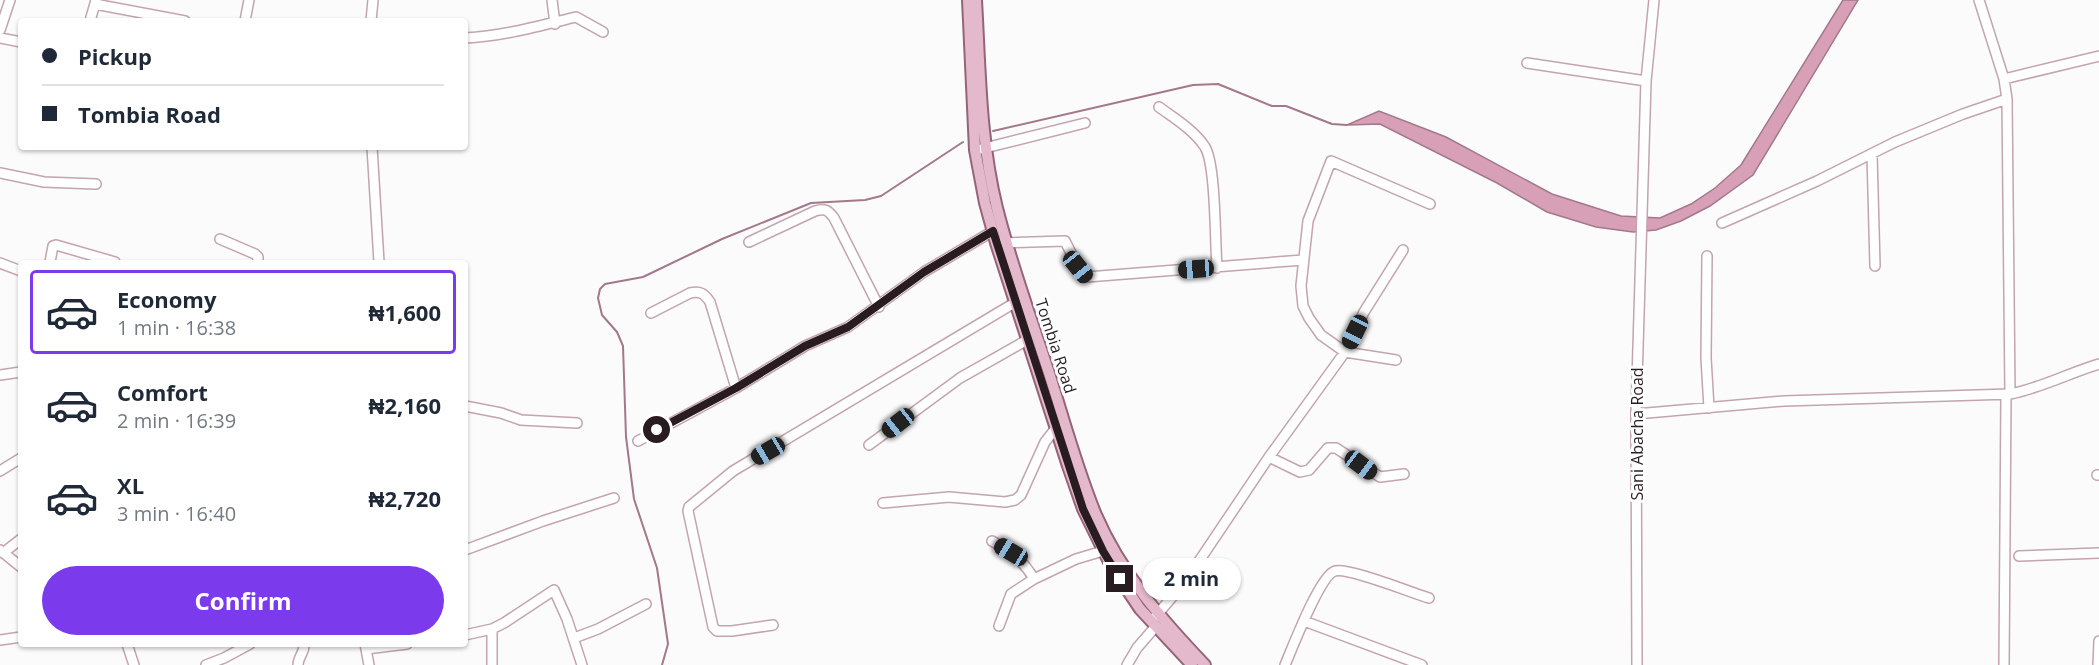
<!DOCTYPE html>
<meta charset="utf-8">
<style>
:root{--surface:#fff;--page:#f6f6f7;--text:#1f2937;--muted:#747a83;--line:#e0e1e3;--accent:#7c3aed}
body{margin:0;font-family:"Open Sans",sans-serif;background:var(--page);color:var(--text);height:100vh;display:flex;flex-direction:column;font-size:22px;white-space:nowrap}
*{box-sizing:border-box;margin:0}
p{font-size:20px;color:var(--muted)}
.icon{flex:none;width:33px;height:33px;fill:none;stroke:currentColor;stroke-width:2;stroke-linecap:round;stroke-linejoin:round}
.map{position:relative;flex:1;overflow:hidden}
.sheet{position:absolute;left:18px;top:260px;width:450px;height:387px;display:flex;flex-direction:column;background:var(--surface);border-radius:6px;box-shadow:0 2px 4px #0004}
.sheet>*{flex:none}
.banner{position:absolute;left:18px;top:18px;width:450px;height:132px;border-radius:6px;box-shadow:0 2px 4px #0004;display:grid;align-content:center;height:132px;padding:0 24px;background:var(--surface)}
.end{position:absolute;width:27px;height:27px;margin:-14px;border:8px solid #281c21;background:#fff;box-shadow:0 0 0 3px #fff}
.from{border-radius:50%}
.bubble{position:absolute;height:42px;border-radius:21px;background:var(--surface);box-shadow:0 2px 4px #0004;font-size:20px;font-weight:700;line-height:42px;text-align:center}
.car{position:absolute;width:18px;height:36px;margin:-18px -9px;border-radius:8px;box-shadow:0 0 4px 2px #0007;background:linear-gradient(#222 24%,#8ab4d8 0 40%,#222 0 76%,#8ab4d8 0 86%,#222 0)}
.banner b{display:flex;align-items:center;gap:21px;height:57px;font-size:22px}
.banner b+b{border-top:2px solid var(--line)}
.banner i{width:15px;height:15px;background:var(--text)}
ul{padding:10px 0 0;list-style:none}
li{display:flex;align-items:center;gap:18px;height:84px;margin:0 12px 9px;padding:0 12px;border:3px solid transparent;border-radius:6px}
li div{flex:1}
li b{display:block;font-size:22px}
li em{font-style:normal;font-weight:700}
li.selected{border-color:var(--accent)}
li>.icon{width:54px;height:54px;stroke-width:1.5}
.action{display:flex;gap:12px;margin-top:auto;padding:12px 24px}
.action a{flex:1;height:69px;border-radius:36px;background:var(--accent);color:#fff;font-size:24px;font-weight:700;line-height:69px;text-align:center}
.map>svg:first-child{display:block}
</style>
<div class="map">
<svg width="2099" height="665" viewBox="0 0 2099 665">
<rect width="100%" height="100%" fill="#fbfbfb"/>
<path fill="#d8a0b7" stroke="#a3788a" stroke-width="1.5" d="M1843,0h15l-105,175 -43,31 -29,15 -25,9 -23,2 -37,-5 -49,-15 -50,-29 -117,-59 -33,1 32,-14 67,26 106,57 69,22 39,2 31,-14 24,-16 26,-23z"/>
<g fill="none" stroke-linecap="round" stroke-linejoin="round">
<path stroke="#a3788a" stroke-width="2" d="M993,131l200,-46 25,-1 54,22h14l46,18 15,1
M662,665l6,-21 -11,-76 -23,-69 -8,-62 -3,-91 -6,-14 -15,-17 -4,-17 2,-9 5,-5 38,-7 79,-38 89,-36 54,-3 16,-4 82,-54"/>
<g stroke="#c3a4b0" stroke-width="12">
<path id="minor" d="M552,0l3,24
M1979,0l25,79 3,20 3,295
M95,4l90,17
M90,21l6,-21
M245,21l4,-21
M371,21l2,-21
M0,30l10,-30
M0,38l21,4
M465,38c39,-2 74,-12 111,-21l27,15
M1527,63l119,18
M2004,79l95,-23
M1159,107c15,11 35,23 46,40 11,18 10,96 12,121
M372,147l7,115
M981,149l104,-26
M1872,154l3,112
M0,173l44,9 52,2
M1722,223l95,-42 78,-39 68,-28 44,-15
M220,239l35,15 3,3v5
M749,242l66,-31c10,-3 13,-1 19,7l45,89
M1000,243l65,-2 13,26 9,10 216,-17
M1707,256l-1,102 3,50
M50,262l3,-16 3,-1 59,17
M0,263l21,8
M651,313l39,-20c10,-2 14,0 20,9l26,86
M1396,360l-51,-8 -24,-17 -12,-17 -6,-12 -2,-20 7,-65 23,-60 99,43
M0,375l21,-3
M465,406l36,7 20,7 56,3
M1636,414l148,-13 226,-7c31,-6 59,-21 89,-30
M638,441l98,-53 69,-42 43,-19 76,-55 69,-41
M869,445l91,-67 67,-38
M1269,457l31,15 9,-2 19,-22h8l44,29 24,-3
M0,471l21,-13
M2097,475h2
M883,503l66,-6 56,5 10,-2 6,-5 24,-53 11,-14
M992,541c18,10 32,20 42,38
M0,550l21,17
M465,550l78,-29 71,-23
M3,553l18,-14
M2019,556l80,-3
M1155,617l30,-35 84,-125 76,-105 19,-40 39,-62
M1304,621l118,44
M773,625l-41,6h-15l-4,-4 -25,-116 1,-4 44,-36 283,-169
M999,626l12,-32 23,-15 42,-20 27,-8
M492,629v36
M465,635l27,-6 12,-6 50,-33 13,29 15,46
M574,638l24,-9 48,-25
M0,640l21,-3
M127,644l7,21
M365,644l4,21
M366,649l41,-5
M206,665l18,-7 26,-14
M298,665c0,-8 7,-13 6,-21
M1127,665l10,-17 19,-22
M1285,665c7,-16 35,-90 50,-94 13,-4 77,22 94,27
M1637,665l-1,-251 10,-333 8,-81
M2004,665l2,-271
M2098,665l1,-24"/>
</g>
<g stroke="#966479" stroke-width="14">
<path id="major" d="M968,0l7,150 10,53 11,40 72,223 15,43 27,55 30,45 52,56
M976,0c4,69 4,140 21,208 14,56 34,110 52,165 15,47 28,96 47,142 25,58 66,105 109,150"/>
</g>
<use href="#minor" stroke="#fff" stroke-width="9"/>
<use href="#major" stroke="#e3b9cb" stroke-width="10"/>
</g>
<g fill="none" stroke-linecap="round" stroke-linejoin="round">
<path stroke="#281c21" stroke-width="8" d="M657,430l79,-42 69,-42 43,-19 76,-55 69,-41 90,278 20,42 17,28"/>
</g>
<g text-anchor="middle" stroke-width="6" stroke-linejoin="round" paint-order="stroke">
<g font-size="16" fill="#281c21" stroke="#fff">
<text transform="translate(1056 346) rotate(72)" y="6">Tombia Road</text>
<text transform="translate(1637 434) rotate(-90)" y="6">Sani Abacha Road</text>
</g>
</g>
</svg>
<i class="end from" style="left:657px;top:430px"></i>
<i class="end" style="left:1120px;top:579px"></i>
<div class="bubble" style="left:1142px;top:558px;width:99px">2 min</div>
<i class="car" style="left:1078px;top:267px;rotate:141deg"></i>
<i class="car" style="left:1196px;top:269px;rotate:266deg"></i>
<i class="car" style="left:1355px;top:332px;rotate:206deg"></i>
<i class="car" style="left:898px;top:423px;rotate:232deg"></i>
<i class="car" style="left:768px;top:451px;rotate:240deg"></i>
<i class="car" style="left:1361px;top:465px;rotate:127deg"></i>
<i class="car" style="left:1011px;top:552px;rotate:301deg"></i>
<div class="banner">
<b><i class="from"></i>Pickup</b>
<b><i></i>Tombia Road</b>
</div>
<section class="sheet">
<ul>
<li class="selected"><svg class="icon" aria-label="car" viewBox="0 0 24 24"><path d="M5 17H2v-5l4-1 3-4h7l3 4 3 1v5h-3M9 17h6M6 11h13"/><circle cx="7" cy="17" r="2"/><circle cx="17" cy="17" r="2"/></svg><div><b>Economy</b><p>1 min · 16:38</p></div><em>₦1,600</em></li>
<li><svg class="icon" aria-label="car" viewBox="0 0 24 24"><path d="M5 17H2v-5l4-1 3-4h7l3 4 3 1v5h-3M9 17h6M6 11h13"/><circle cx="7" cy="17" r="2"/><circle cx="17" cy="17" r="2"/></svg><div><b>Comfort</b><p>2 min · 16:39</p></div><em>₦2,160</em></li>
<li><svg class="icon" aria-label="car" viewBox="0 0 24 24"><path d="M5 17H2v-5l4-1 3-4h7l3 4 3 1v5h-3M9 17h6M6 11h13"/><circle cx="7" cy="17" r="2"/><circle cx="17" cy="17" r="2"/></svg><div><b>XL</b><p>3 min · 16:40</p></div><em>₦2,720</em></li>
</ul>
<div class="action"><a>Confirm</a></div>
</section>
</div>
